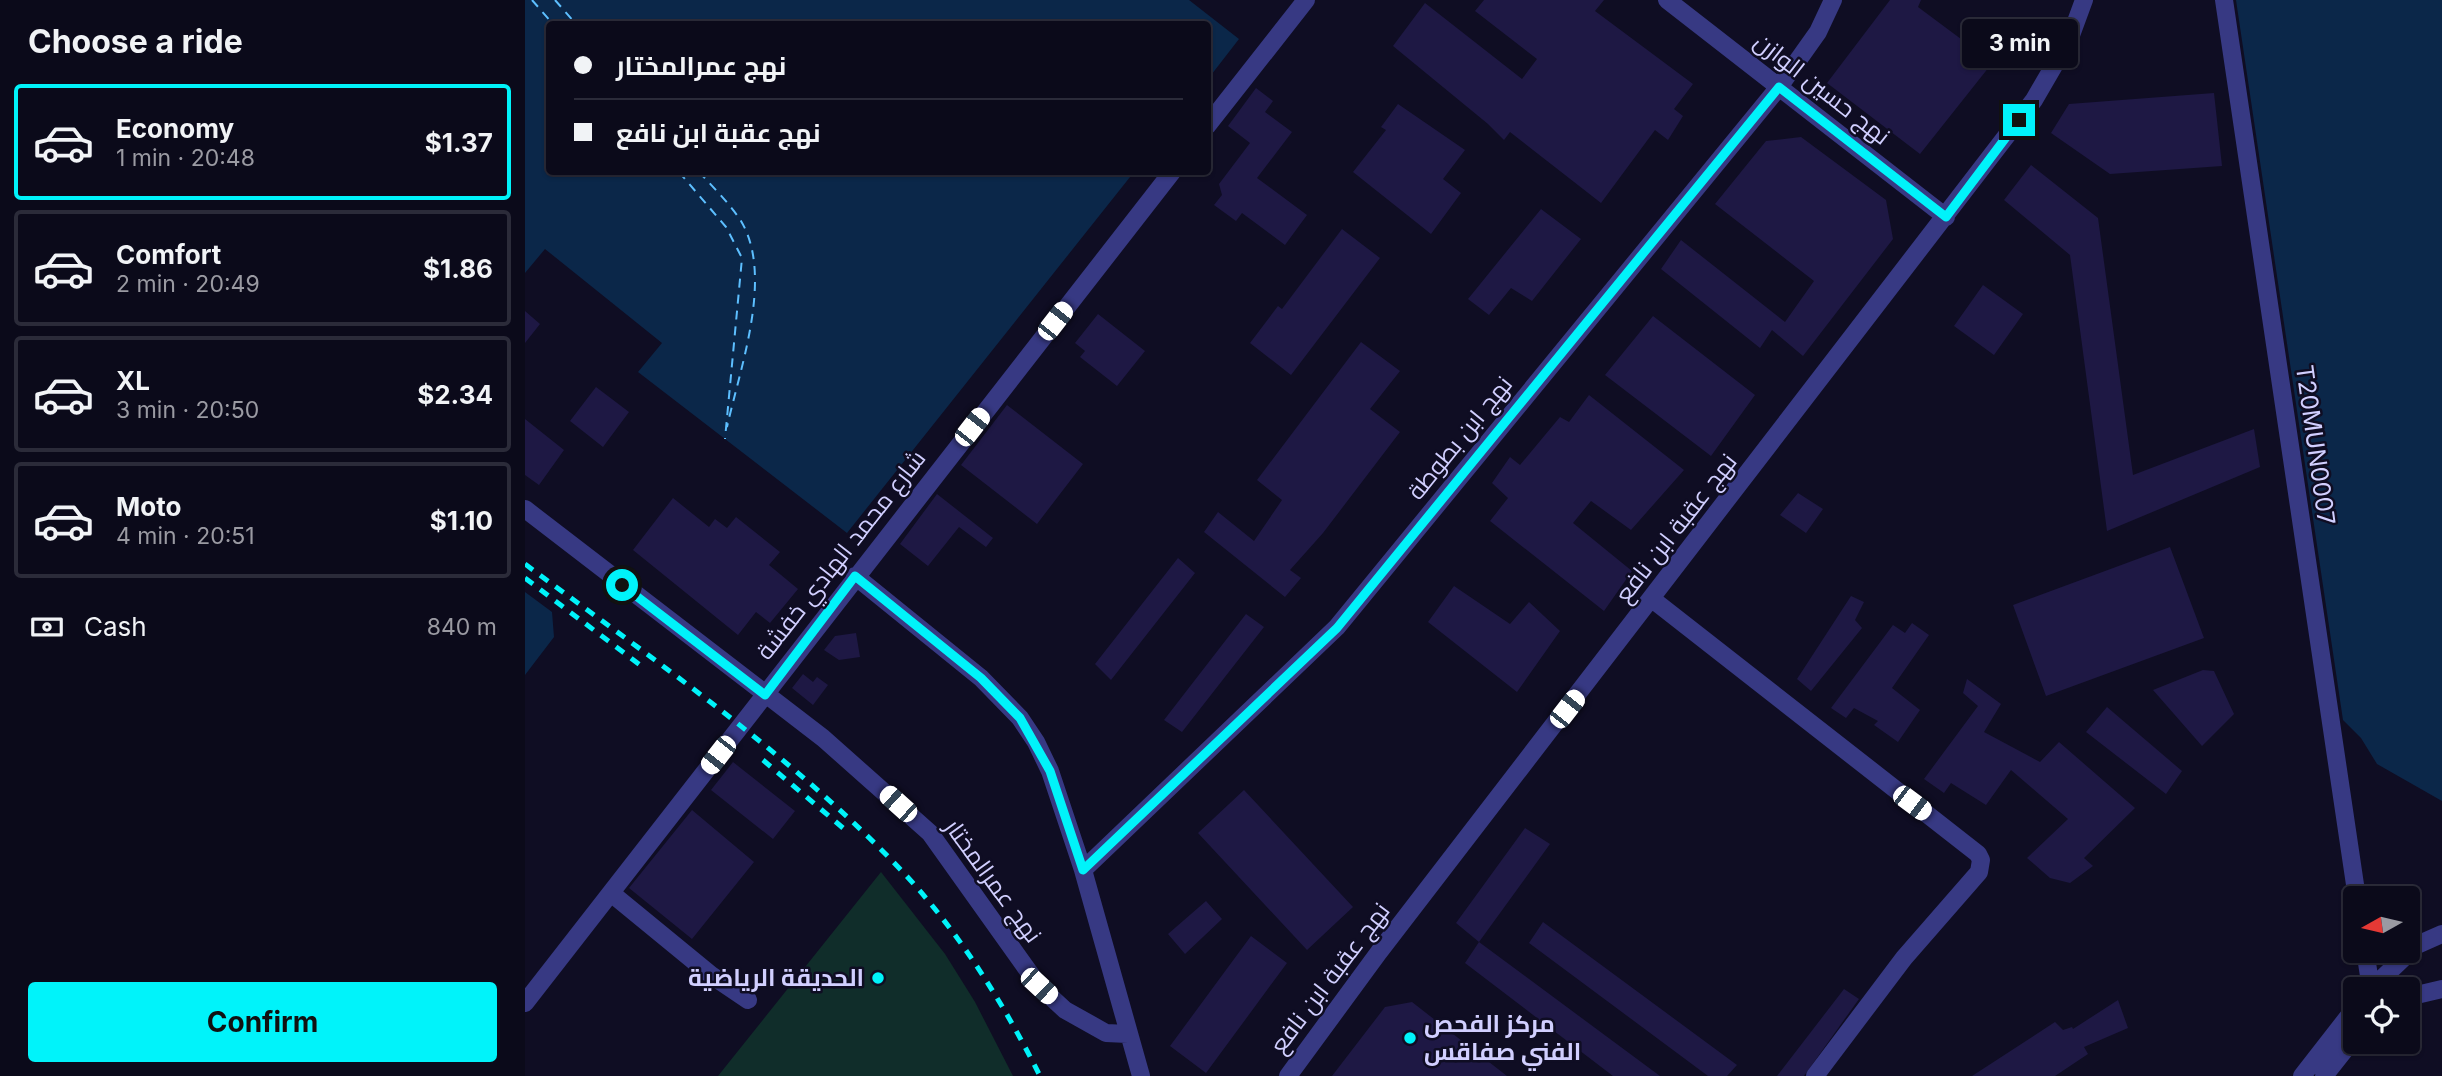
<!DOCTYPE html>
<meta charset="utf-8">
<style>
:root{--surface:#0b0a1a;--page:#141323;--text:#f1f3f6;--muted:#9a9aa2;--line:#2b2b39;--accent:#00f3fa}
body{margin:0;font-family:Inter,Cairo,sans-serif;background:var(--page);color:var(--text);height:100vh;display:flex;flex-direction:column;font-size:26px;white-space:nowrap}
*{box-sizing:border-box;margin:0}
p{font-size:23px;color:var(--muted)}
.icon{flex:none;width:38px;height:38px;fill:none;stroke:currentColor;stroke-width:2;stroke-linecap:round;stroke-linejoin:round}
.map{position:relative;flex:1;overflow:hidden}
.details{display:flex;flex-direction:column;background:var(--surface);width:525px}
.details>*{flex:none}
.guide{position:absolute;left:21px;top:21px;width:665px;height:154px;border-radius:7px;box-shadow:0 2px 5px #0004,0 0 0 2px var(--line);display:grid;align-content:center;height:154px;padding:0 28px;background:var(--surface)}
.needle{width:46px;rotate:262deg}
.controls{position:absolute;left:1818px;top:886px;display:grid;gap:14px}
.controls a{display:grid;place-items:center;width:77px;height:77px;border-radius:7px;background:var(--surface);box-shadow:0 2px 5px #0004,0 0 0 2px var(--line);font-size:35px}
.end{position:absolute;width:32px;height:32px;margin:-16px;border:9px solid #00f3fa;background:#111;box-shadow:0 0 0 4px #111}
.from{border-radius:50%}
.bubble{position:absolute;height:49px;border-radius:7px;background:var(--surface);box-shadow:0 2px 5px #0004,0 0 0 2px var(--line);font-size:23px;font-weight:700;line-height:49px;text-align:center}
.car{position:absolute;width:21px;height:42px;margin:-21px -10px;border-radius:9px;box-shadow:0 0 5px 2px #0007;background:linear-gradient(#fff 24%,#345 0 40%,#fff 0 76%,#345 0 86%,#fff 0)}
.guide b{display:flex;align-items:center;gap:24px;height:66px;font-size:26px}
.guide b+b{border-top:2px solid var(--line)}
.guide i{width:18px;height:18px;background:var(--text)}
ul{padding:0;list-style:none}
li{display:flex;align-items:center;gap:21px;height:116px;margin:0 14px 10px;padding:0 14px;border:4px solid var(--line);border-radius:7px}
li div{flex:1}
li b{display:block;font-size:26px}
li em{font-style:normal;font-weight:700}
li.current{border-color:var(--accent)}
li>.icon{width:63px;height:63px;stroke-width:1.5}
h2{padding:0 28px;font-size:32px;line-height:84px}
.pay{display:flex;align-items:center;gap:18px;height:77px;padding:0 28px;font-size:26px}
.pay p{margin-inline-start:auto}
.button{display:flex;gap:14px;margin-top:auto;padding:14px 28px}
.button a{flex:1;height:80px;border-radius:7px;background:var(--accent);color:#111;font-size:28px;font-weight:700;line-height:80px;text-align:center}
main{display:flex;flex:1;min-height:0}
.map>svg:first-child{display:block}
</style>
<main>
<section class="details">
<h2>Choose a ride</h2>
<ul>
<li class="current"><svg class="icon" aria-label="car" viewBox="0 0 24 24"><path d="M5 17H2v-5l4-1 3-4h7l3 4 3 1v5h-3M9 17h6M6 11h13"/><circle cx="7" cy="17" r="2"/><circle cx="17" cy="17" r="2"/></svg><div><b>Economy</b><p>1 min · 20:48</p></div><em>$1.37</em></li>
<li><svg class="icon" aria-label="car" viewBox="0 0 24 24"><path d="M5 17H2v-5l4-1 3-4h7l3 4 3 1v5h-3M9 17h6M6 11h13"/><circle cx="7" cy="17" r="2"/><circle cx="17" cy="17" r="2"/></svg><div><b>Comfort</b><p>2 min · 20:49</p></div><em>$1.86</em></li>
<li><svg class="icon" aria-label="car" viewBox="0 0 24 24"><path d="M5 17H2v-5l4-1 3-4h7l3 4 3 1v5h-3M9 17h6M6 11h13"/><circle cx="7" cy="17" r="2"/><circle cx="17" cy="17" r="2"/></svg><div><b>XL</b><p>3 min · 20:50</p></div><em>$2.34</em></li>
<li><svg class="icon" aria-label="car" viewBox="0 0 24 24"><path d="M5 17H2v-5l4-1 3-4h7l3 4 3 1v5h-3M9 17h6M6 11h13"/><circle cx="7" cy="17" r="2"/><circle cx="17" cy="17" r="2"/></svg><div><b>Moto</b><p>4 min · 20:51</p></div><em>$1.10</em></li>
</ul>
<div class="pay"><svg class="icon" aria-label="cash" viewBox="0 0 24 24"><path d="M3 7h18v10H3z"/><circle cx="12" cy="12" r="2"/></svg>Cash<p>840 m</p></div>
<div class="button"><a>Confirm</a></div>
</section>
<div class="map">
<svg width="1917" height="1076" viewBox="0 0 1917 1076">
<rect width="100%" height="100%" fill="#0f0d23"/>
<path fill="#102d2a" d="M356,872l64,82 30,48 38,74h-295z"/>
<path fill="#0b2749" d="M0,0h664l50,39 -31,40 -1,-55h-658v148h585l-287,361 -209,-161 24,-29 -117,-94 -20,24z
M1711,0h206v801l-65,-37 -16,-26 -18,-18z
M0,592l27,20 2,25 -29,38z"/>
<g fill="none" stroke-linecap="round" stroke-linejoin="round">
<path stroke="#5dbfff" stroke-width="2" stroke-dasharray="9 7" stroke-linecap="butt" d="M7,0l21,24
M30,0l21,24
M154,172l47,55 16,31 -17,181
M174,172c14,15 31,32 42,49 33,55 -1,147 -14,206"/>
</g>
<path fill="#1e1844" d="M959,0h120l-9,11 98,73 -19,25 9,7 -15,24 -13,-10 -54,73 -91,-71 -6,8 -16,-16 -95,-78 32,-43 97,76 15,-20 -62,-48z
M1365,0h31l-3,7 43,32 14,-19 24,19 -13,18 7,5 -73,92 -93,-71z
M731,88l17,13 -8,11 27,20 -35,46 50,37 -22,30 -43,-32 -6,8 -22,-16 8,-10 -3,-11 31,-41 -22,-17z
M1689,93l8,73 -112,8 -59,-41 18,-29z
M873,104l67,46 -22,29 18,14 -30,41 -78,-62 33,-42 -5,-3z
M1276,137l85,63 7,39 -90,117 -31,-26 -12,18 -99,-79 20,-29 104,82 29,-41 -99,-77 51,-63z
M1506,165l67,53 35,257 121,-46 6,38 -153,64 -37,-276 -66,-55z
M1016,209l40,30 -49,62 -21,-13 -22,27 -21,-16z
M817,229l38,29 -89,117 -41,-32 28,-37 4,3z
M1458,285l40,29 -29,41 -40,-29z
M0,311l15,13 -15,19z
M573,314l47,37 -28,35 -37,-29 5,-6 -10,-8z
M1128,316l102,79 -44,61 -106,-81z
M836,342l39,29 -30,38 30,23 -77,101 -33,37 11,8 -16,19 -81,-65 14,-20 36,29 28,-41 -25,-20z
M71,387l33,25 -26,35 -33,-26z
M1064,395l95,75 -53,60 -40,-29 -18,22 59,48 -28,40 -114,-90 18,-23 -16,-15 18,-26 10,8 40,-48 9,5z
M482,405l76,59 -46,60 -76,-59z
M0,419l39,31 -25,35 -14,-10z
M1273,493l25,16 -17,24 -26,-18z
M412,494l56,44 -7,9 -27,-20 -31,39 -28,-22z
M148,498l36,29 6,-8 12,9 9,-11 44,35 -11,13 29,24 -28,34 -14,-11 -18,23 -105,-85z
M1645,547l34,91 -158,58 -33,-91z
M653,558l17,15 -84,107 -16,-16z
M929,586l56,38 19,-22 31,29 -43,61 -89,-70z
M1326,596l13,6 -9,18 7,8 -51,63 -14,-12z
M721,614l18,13 -82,105 -18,-12z
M1387,623l17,12 -37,53 28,22 -22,32 -24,-17 4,-4 -24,-13 -8,10 -15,-10 62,-83 12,8z
M331,633l4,24 -21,3 -15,-10 11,-14z
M1678,670l11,1 20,43 -32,32 -49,-56z
M278,674l10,8 4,-5 11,8 -15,20 -21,-17z
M1442,679l34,25 -17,28 56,30 19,-20 76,66 -51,50 9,8 -23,17 -20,-5 -23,-20 41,-39 -57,-49 -25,35 -35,-22 -7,10 -20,-14 54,-73 -15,-13z
M1582,707l75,64 -16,23 -80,-62z
M208,762l62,49 -22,28 -62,-49z
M719,790l109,117 -46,43 -109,-117z
M167,810l62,52 -62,77 -63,-51z
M1000,828l25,16 -71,98 -23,-19z
M681,901l16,18 -37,35 -17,-20z
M1018,922l194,143 -10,11h-19l-179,-133z
M726,936l36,27 -81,110 -36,-27z
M954,942l181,134h-47l-148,-113z
M1319,989l15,10 -55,77h-27z
M1593,1000l10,28 -44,19 4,7 -33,22h-83l83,-54 8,8 9,-3 1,2z
M887,1002l95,74h-175l53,-69z"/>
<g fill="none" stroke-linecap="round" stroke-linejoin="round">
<path stroke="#373983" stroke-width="18" d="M1142,0l279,217
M1699,0l133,898
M682,126l99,-126
M0,509l298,229 107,95 109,153 26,24 41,23 22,1
M330,576l126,102 39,40 16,24 14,29 33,99 58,206
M1127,599l326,255 3,6 -2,12 -75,86 -89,118
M558,870l254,-243 442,-540 39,-55 15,-32
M86,893l100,82 37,25
M1840,950l6,39
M1846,989l46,-44 25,-11
M1883,997l34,-8
M0,1003l647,-831
M763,1076l91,-124 655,-852 36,-62 14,-38
M1777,1076l53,-68
M1799,1076l31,-39"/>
<path stroke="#00f3fa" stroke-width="5" stroke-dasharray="10 9" stroke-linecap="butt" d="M0,564c125,93 268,192 375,305 57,60 103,133 140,207
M0,578l119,90
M238,760l80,68"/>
</g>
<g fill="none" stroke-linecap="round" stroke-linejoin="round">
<path stroke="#00f3fa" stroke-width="9" d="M97,585l143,110 90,-119 126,102 39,40 30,53 33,99 254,-242 442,-541 167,130 73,-97"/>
</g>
<g fill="#00f3fa" stroke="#0f0d23" stroke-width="2.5">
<circle cx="353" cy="978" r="7"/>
<circle cx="885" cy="1038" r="7"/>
</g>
<g text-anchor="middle" stroke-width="5" stroke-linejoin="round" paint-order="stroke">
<g font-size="24" fill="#d1cfff" stroke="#0f0d23">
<text transform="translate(1297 89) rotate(38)" y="8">نهج حسين الوازن</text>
<text transform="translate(935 438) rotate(-51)" y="8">نهج ابن بطوطة</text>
<text transform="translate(1790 445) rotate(82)" y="8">T20MUN0007</text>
<text transform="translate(1151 528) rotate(-52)" y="8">نهج عقبة ابن نافع</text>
<text transform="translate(316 555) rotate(-52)" y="8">شارع محمد الهادي خفشة</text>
<text transform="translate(468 881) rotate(54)" y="8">نهج عمرالمختار</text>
<text transform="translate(805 978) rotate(-53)" y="8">نهج عقبة ابن نافع</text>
</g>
<g font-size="24" font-weight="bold" fill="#d1cfff" stroke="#0f0d23" text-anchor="end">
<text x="339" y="986">الحديقة الرياضية</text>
<text x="899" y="1032" text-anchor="start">مركز الفحص<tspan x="899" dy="28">الفني صفاقس</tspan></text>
</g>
</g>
</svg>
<div class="controls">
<a><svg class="needle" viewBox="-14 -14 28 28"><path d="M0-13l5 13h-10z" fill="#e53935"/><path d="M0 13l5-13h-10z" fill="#9a9aa2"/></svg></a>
<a><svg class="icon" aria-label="locate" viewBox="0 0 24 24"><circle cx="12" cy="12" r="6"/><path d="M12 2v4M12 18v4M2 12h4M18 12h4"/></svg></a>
</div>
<i class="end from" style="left:97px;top:585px"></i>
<i class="end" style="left:1494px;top:120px"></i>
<div class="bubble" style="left:1437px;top:19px;width:116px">3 min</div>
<i class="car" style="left:530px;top:321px;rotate:38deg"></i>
<i class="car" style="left:447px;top:427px;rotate:38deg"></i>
<i class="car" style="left:1042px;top:709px;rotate:38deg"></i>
<i class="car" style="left:193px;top:755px;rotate:218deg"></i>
<i class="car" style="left:1387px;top:803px;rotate:127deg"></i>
<i class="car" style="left:373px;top:804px;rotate:312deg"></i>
<i class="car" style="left:514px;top:986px;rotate:133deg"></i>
<div class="guide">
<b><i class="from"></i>نهج عمرالمختار</b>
<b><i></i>نهج عقبة ابن نافع</b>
</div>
</div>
</main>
